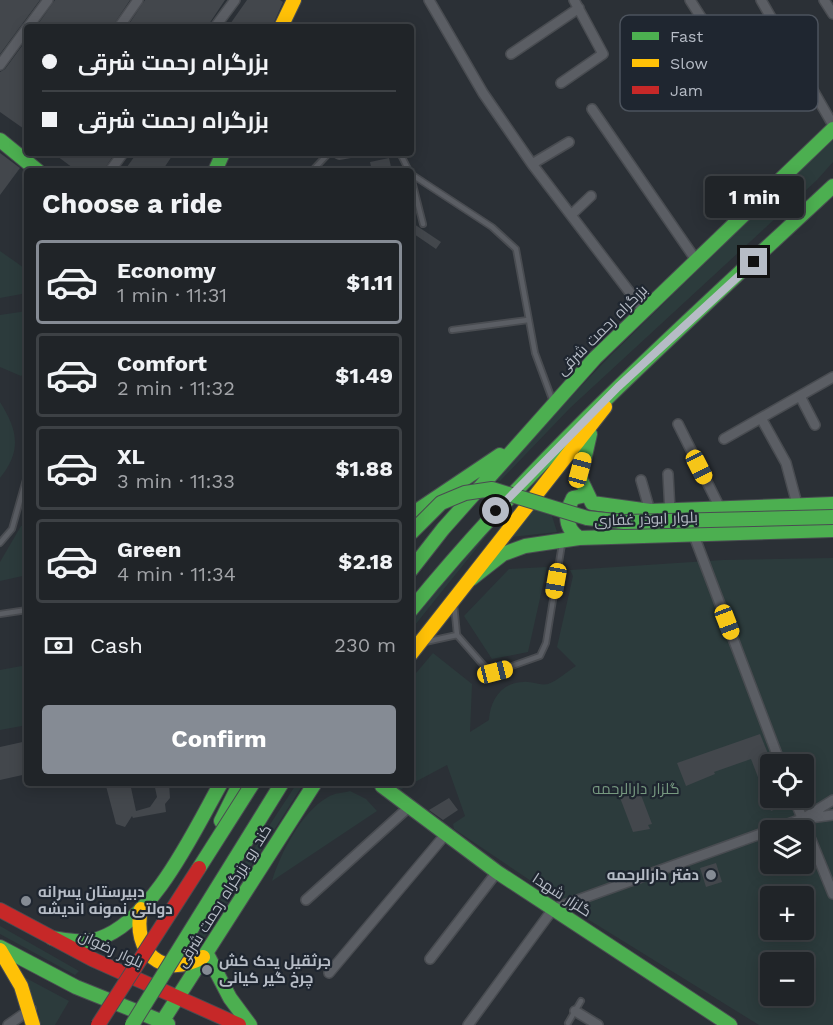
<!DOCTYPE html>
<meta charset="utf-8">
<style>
:root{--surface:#202428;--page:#2d3034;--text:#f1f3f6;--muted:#a2a4a8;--line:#3d4145;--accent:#858b94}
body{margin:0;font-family:"Work Sans",Cairo,sans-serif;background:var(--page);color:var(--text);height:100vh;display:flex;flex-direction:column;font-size:22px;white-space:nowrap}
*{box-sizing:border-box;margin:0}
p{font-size:20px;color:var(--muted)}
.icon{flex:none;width:33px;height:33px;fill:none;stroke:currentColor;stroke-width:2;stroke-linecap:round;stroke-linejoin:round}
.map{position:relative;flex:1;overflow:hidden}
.sheet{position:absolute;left:24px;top:168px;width:390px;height:618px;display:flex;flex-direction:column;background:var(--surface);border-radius:6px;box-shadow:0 3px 15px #0003,0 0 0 2px var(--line)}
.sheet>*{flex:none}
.top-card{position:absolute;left:24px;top:24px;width:390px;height:132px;border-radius:6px;box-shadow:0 3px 15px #0003,0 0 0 2px var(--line);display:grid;align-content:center;height:132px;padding:0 18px;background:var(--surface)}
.buttons{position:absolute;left:760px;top:754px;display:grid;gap:12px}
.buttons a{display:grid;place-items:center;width:54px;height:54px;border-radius:6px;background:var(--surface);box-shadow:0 3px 15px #0003,0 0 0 2px var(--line);font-size:30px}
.end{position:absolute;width:27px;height:27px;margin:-14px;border:8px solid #b6bcc6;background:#111;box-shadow:0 0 0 3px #111}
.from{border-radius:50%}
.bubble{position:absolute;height:42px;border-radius:6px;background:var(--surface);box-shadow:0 3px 15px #0003,0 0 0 2px var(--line);font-size:20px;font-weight:700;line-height:42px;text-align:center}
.car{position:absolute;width:18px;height:36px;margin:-18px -9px;border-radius:8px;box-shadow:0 0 4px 2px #0007;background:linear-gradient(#f5c518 24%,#345 0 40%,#f5c518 0 76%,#345 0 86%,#f5c518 0)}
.top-card b{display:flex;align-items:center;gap:21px;height:57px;font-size:22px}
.top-card b+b{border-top:2px solid var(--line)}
.top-card i{width:15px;height:15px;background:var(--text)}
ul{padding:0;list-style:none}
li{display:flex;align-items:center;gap:18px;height:84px;margin:0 12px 9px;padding:0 6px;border:3px solid var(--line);border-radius:6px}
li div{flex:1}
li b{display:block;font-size:22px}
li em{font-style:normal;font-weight:700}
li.current{border-color:var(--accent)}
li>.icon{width:54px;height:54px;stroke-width:1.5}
h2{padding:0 18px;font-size:27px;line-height:72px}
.pay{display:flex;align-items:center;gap:15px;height:66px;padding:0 18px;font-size:22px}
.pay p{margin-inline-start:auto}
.button{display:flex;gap:12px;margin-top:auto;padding:12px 18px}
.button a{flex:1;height:69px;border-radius:6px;background:var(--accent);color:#fff;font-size:24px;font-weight:700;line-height:69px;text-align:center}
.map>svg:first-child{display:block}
</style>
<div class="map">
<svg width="833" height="1025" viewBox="0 0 833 1025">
<rect width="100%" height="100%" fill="#2b3036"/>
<path fill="#2c3b3c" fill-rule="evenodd" d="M833,138v24l-16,18 -247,228 -70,73 -9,-1 120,-125z
M0,251l27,19v23l-27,5z
M27,311v59l-6,6 -21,-9v-52z
M0,402c18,29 22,48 0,76z
M512,504l-101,126v-9l80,-97z
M534,509l18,7 5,16 -46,5z
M27,525v50l-27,6v-19l21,-36z
M833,558v467h-74l-170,-105 -135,-91 -1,-5 12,-8 -18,-51 -47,25 -7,-7h18v-104l22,-26 39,31 -2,48 19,-12c1,-20 13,-38 35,-38 7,-1 16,4 24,2 9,-3 20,-13 28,-18l-19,-19 16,-71 -3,-6 153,-10zM771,765h33v33h-33zM771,831h33v33h-33zM771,897h33v33h-33zM771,963h33v33h-33z
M547,567l-19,85 -36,7 -28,-43 45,-47z
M27,665v60l-27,5v-60z
M297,783h7l-95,149 -11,14 -10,4z
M350,791l16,8 11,12 -105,70c8,-27 30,-70 56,-84 6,-4 15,-4 22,-6z
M0,926l79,45 -4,4 -75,-41z
M24,977l45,24 -14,24h-15l-1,-11z"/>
<path fill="#43474c" d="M0,0h40l-40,54z
M55,0h75l-18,27h-76z
M145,0h80l-18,27h-80z
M247,0h33l3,2 -11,25h-44z
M27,39v92l-27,-19v-40l5,-3z
M0,153l20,15 -20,27z
M53,153h62l-12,18h-26z
M137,153h37l-12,18h-38z
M389,158l3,13h-20l-2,-9z
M411,222l30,20 -5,7 -25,-17z
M760,734l11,27v37h16l2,6 -18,7 -20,-52 -37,13 1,2 -29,12 -9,-23z
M27,741v33l-27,6v-33z
M109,783h21l6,28 14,-4 7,-10 -3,-14h15l1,15 -5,6 1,8 -33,6 -1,-2 -7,11 -9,-3 -10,-38z
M638,787l14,37 -4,1 2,4 -17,3 -14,-37 7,-7z
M449,798l9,12 -15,10 -14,-10z
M716,863l6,19 -16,5 -6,-19z"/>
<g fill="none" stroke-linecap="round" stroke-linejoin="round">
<g stroke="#494c51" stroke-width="8">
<path id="lane" d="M333,153l6,3 17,-3
M400,153l9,18
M312,171l16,-17 5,-1
M411,174l81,53 24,22 19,104 17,46
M411,177l12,47
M452,330l76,-10
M0,543l12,-14 15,-53
M454,604l3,31 28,32 10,5 45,-16 6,-13 16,-99
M0,614l27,-4
M425,642l32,-7
M568,1023l13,-22"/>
</g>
<g stroke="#494c51" stroke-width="12">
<path id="street" d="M429,0l54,93 49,71 112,147
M690,0l14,22
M761,0l72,125
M824,0l9,14
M28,27l20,-27
M119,27l19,-27
M215,27l20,-27
M511,54l68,-46
M0,65l27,-37
M561,83l42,-29 -29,-54
M592,109l104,151
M532,164l37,-22
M110,171l13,-18
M571,215l20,-19
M800,396l15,29
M761,418l25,45 11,41
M678,424l41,82
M724,439l109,-62
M668,474l2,37
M641,480l9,31
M693,533l88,232
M794,798l39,96
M804,818l29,-18
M306,900l103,-93
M430,959l67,-87
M329,973l116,-138
M575,1011l23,14
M8,1025l23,-16
M468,1025l85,-116 249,-90 31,-4"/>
</g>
<g stroke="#494c51" stroke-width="16">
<path id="fast" d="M0,140l38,31
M215,171l8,-18
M590,434l-10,44 12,25 58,8 183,-7
M411,519l10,-11 79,-53
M579,538c-15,-11 -14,-25 -6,-40l13,-3
M411,570l32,-41 152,-171 238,-229
M471,579l32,-25 22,-8 54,-8 254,-8
M411,610c126,-155 276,-288 422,-424
M382,786l115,86 233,153
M221,821l19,-38
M52,938c14,2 31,6 46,1 55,-18 96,-108 123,-156
M0,947l76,40 92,37
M207,954l23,44 20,27
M160,1025l155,-242"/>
</g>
<g stroke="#494c51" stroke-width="16">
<path id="slow" d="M281,27l13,-27
M411,654l194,-247
M141,909c-9,43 21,71 62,48
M0,950l21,36 12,39"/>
</g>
<g stroke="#494c51" stroke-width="16">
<path id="jam" d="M0,910l92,49 147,66"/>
</g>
<use href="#lane" stroke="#5b5e64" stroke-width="4.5"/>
<use href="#street" stroke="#5b5e64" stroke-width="9"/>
<use href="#fast" stroke="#4caf50" stroke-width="14"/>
<use href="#slow" stroke="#ffc107" stroke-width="14"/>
<use href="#jam" stroke="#c62828" stroke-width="14"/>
<g stroke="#494c51" stroke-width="16" stroke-linecap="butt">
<path id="fast-bridge" d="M411,533l30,-30 24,-10 27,-4 95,29 37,4 209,-5
M199,868l54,-85
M132,1025l150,-242"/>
</g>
<g stroke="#494c51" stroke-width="16" stroke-linecap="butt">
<path id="jam-bridge" d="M98,1025l101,-157"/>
</g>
<use href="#fast-bridge" stroke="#4caf50" stroke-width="14"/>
<use href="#jam-bridge" stroke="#c62828" stroke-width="14"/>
</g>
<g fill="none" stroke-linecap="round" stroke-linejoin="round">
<path stroke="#b6bcc6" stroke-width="8" d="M496,511l122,-124 136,-125"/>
</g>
<g fill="#858b94" stroke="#1f2630" stroke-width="2">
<circle cx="711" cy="875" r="6"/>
<circle cx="26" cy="901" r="6"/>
<circle cx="207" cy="970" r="6"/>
</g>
<g text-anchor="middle" stroke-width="4.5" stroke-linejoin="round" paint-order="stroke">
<g font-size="15" fill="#b6bcc6" stroke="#1f2630">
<text transform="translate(602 330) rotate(-45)" y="5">بزرگراه رحمت شرقی</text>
<text transform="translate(646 519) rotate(-2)" y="5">بلوار ابوذر غفاری</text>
<text transform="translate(562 895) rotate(33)" y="5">گلزار شهدا</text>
<text transform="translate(224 896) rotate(-58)" y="5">کند رو بزرگراه رحمت شرقی</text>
<text transform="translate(111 949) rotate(25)" y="5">بلوار رضوان</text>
</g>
<g font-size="15" fill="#779980" stroke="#1f2630">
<text x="636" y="794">گلزار دارالرحمه</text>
</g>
<g font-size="15" font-weight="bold" fill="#b6bcc6" stroke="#1f2630" text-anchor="start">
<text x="699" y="880" text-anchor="end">دفتر دارالرحمه</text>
<text x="38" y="897">دبیرستان پسرانه<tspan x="38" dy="17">دولتی نمونه اندیشه</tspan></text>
<text x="219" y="966">جرثقیل یدک کش<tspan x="219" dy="17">چرخ گیر کیانی</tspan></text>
</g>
</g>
<rect x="620" y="15" width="198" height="96" rx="9" fill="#1f2630" stroke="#4c535d" stroke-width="1.5"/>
<rect x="632" y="32" width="27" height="8" fill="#4caf50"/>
<rect x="632" y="59" width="27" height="8" fill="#ffc107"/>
<rect x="632" y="86" width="27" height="8" fill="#c62828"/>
<g font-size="16" fill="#b6bcc6">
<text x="670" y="42">Fast</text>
<text x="670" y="69">Slow</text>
<text x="670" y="96">Jam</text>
</g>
</svg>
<div class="buttons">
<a><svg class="icon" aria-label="locate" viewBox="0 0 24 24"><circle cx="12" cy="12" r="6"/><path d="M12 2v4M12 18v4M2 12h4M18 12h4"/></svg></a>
<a><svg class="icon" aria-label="layers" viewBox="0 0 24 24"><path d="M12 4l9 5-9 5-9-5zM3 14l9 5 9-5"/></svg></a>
<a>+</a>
<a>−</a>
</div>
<i class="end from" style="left:496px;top:511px"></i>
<i class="end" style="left:754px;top:262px"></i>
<div class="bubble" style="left:705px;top:176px;width:99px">1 min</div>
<i class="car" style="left:699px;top:467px;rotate:153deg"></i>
<i class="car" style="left:580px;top:470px;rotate:15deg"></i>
<i class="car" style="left:556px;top:581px;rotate:190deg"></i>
<i class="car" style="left:727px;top:622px;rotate:159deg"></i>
<i class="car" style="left:495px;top:672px;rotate:76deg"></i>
<div class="top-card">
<b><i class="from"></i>بزرگراه رحمت شرقی</b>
<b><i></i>بزرگراه رحمت شرقی</b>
</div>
<section class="sheet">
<h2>Choose a ride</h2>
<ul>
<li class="current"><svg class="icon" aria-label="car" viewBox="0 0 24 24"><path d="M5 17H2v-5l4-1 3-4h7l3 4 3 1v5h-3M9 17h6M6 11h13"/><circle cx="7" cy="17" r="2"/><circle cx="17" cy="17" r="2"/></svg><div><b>Economy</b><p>1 min · 11:31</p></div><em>$1.11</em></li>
<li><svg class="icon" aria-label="car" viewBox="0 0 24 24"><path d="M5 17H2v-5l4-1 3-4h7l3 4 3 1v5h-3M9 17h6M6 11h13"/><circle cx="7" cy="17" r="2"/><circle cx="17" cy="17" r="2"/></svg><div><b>Comfort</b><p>2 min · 11:32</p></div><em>$1.49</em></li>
<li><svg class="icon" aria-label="car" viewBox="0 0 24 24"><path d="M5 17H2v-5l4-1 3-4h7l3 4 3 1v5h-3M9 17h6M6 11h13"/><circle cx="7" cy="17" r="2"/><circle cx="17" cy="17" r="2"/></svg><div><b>XL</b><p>3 min · 11:33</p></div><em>$1.88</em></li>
<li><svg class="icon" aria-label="car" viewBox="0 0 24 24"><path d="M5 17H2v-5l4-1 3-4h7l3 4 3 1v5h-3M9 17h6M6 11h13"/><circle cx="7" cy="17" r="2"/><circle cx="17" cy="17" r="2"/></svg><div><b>Green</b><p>4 min · 11:34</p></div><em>$2.18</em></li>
</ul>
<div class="pay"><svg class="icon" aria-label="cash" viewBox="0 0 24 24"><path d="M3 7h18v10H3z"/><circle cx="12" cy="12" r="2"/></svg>Cash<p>230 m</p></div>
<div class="button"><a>Confirm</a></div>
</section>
</div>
